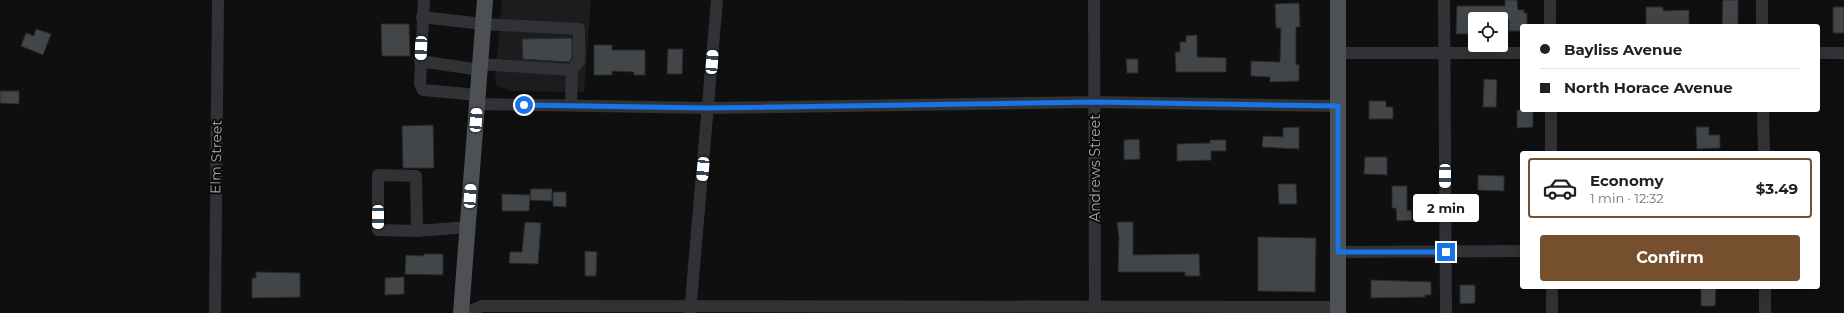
<!DOCTYPE html>
<meta charset="utf-8">
<style>
:root{--surface:#fff;--page:#f2f2f2;--text:#202124;--muted:#757577;--line:#e0e0e0;--accent:#754f2e}
body{margin:0;font-family:Montserrat,sans-serif;background:var(--page);color:var(--text);height:100vh;display:flex;flex-direction:column;font-size:15px;white-space:nowrap}
*{box-sizing:border-box;margin:0}
p{font-size:13px;color:var(--muted)}
.icon{flex:none;width:22px;height:22px;fill:none;stroke:currentColor;stroke-width:2;stroke-linecap:round;stroke-linejoin:round}
.map{position:relative;flex:1;overflow:hidden}
.side{position:absolute;left:1520px;top:151px;width:300px;height:138px;display:flex;flex-direction:column;background:var(--surface);border-radius:4px;box-shadow:0 4px 16px #0002}
.side>*{flex:none}
.top-card{position:absolute;left:1520px;top:24px;width:300px;height:88px;border-radius:4px;box-shadow:0 4px 16px #0002;display:grid;align-content:center;height:88px;padding:0 20px;background:var(--surface)}
.tools{position:absolute;left:1468px;top:12px;display:grid;gap:8px}
.tools a{display:grid;place-items:center;width:40px;height:40px;border-radius:4px;background:var(--surface);box-shadow:0 4px 16px #0002;font-size:20px}
.end{position:absolute;width:18px;height:18px;margin:-9px;border:5px solid #1a73e8;background:#fff;box-shadow:0 0 0 2px #fff}
.from{border-radius:50%}
.bubble{position:absolute;height:28px;border-radius:4px;background:var(--surface);box-shadow:0 4px 16px #0002;font-size:13px;font-weight:700;line-height:28px;text-align:center}
.car{position:absolute;width:12px;height:24px;margin:-12px -6px;border-radius:5px;box-shadow:0 0 3px 1px #0007;background:linear-gradient(#fff 24%,#345 0 40%,#fff 0 76%,#345 0 86%,#fff 0)}
.top-card b{display:flex;align-items:center;gap:14px;height:38px;font-size:15px}
.top-card b+b{border-top:1px solid var(--line)}
.top-card i{width:10px;height:10px;background:var(--text)}
ul{padding:7px 0 0;list-style:none}
li{display:flex;align-items:center;gap:12px;height:60px;margin:0 8px 6px;padding:0 12px;border:2px solid var(--line);border-radius:4px}
li div{flex:1}
li b{display:block;font-size:15px}
li em{font-style:normal;font-weight:700}
li.active{border-color:var(--accent)}
li>.icon{width:36px;height:36px;stroke-width:1.5}
.action{display:flex;gap:8px;margin-top:auto;padding:8px 20px}
.action a{flex:1;height:46px;border-radius:4px;background:var(--accent);color:#fff;font-size:16px;font-weight:700;line-height:46px;text-align:center}
.map>svg:first-child{display:block}
</style>
<div class="map">
<svg width="1844" height="313" viewBox="0 0 1844 313">
<rect width="100%" height="100%" fill="#0f0f10"/>
<path fill="#1b1c1d" d="M502,0h89l-7,92 -72,-1 -15,-5 -2,-6z"/>
<path fill="#434648" stroke="#292a2c" d="M1505,0h12l1,10h6v3h3v13h-5v5h-13v-12h-39v15h-14l1,-28h48z
M1723,0h15v26h-16z
M1299,3l1,24h-4v38l3,-1v17l-29,1v-5l-19,-1v-15l29,1 1,-34h-5l-1,-24z
M1646,7h17v4l26,-1v16h-43z
M1833,7h11v26h-11z
M381,24h28l1,32h-28z
M36,29l15,5 -8,21 -22,-9 5,-13 8,3z
M1197,35v22l29,1v14h-50l-1,-20h5v-10h6v-6z
M572,38v20l-3,4 -46,-3 -1,-20z
M594,45h18v5h33v25h-11v-3l-22,-1v4h-18z
M668,49h15l-1,25h-15z
M1126,59h12v14h-11z
M1484,79l13,1 -1,27h-13z
M0,91h19v13l-19,-1z
M1369,101h17v6h7v12h-24z
M1517,110h16v17l-16,1z
M433,125l1,43h-31l-1,-42z
M1299,127v22l-37,-2 1,-11 20,1v-9z
M1696,127h13v8h11v13l-23,1z
M1139,139l1,20 -16,1v-20z
M1210,140h16v11h-15v9l-34,1v-17l33,-1z
M1365,157h22v18l-23,-1z
M1478,175l26,1v15l-26,-1z
M1278,184h18l1,20h-18z
M1392,186h15v25l4,-1 1,10 -15,1 -1,-13h-4z
M531,189h21v12l-22,-1z
M553,192h13v15l-13,-1z
M502,194l28,1 -1,16h-27z
M1453,203h9l1,17 -10,1z
M525,222l16,1 -3,41 -29,-1 1,-11h12z
M1117,222h16v33l66,-1 1,22h-15v-4h-67l1,-34z
M1258,237l58,1 -1,54 -57,-1z
M585,251l12,1 -1,24h-11z
M424,254h19v21l-38,-1 1,-19 18,1z
M256,272l44,1v24l-48,1v-20h4z
M404,277v17l-19,1v-17z
M1371,280l60,2v13h-6v2l-54,1z
M1460,285h15v18l-15,1z
M1701,287h15l-1,19h-14z"/>
<g fill="none" stroke-linecap="round" stroke-linejoin="round">
<path stroke="#313235" stroke-width="12" d="M424,0l-4,84 3,6 55,5
M1094,0l1,313
M1444,0l2,313
M1762,0v26
M422,17l61,7 96,5v32l-7,9
M1550,26v-26
M1338,53h184
M1818,53h26
M420,61l60,9
M480,64l92,6 -1,36
M477,104l231,4 387,-6 243,4
M1551,110v43
M1763,110l1,43
M417,231l-39,-1v-55l38,1 1,55 51,-4
M1338,252l184,-1
M1552,287v26
M1765,287v26
M215,313l3,-313
M466,313l16,-7 856,1
M690,313l27,-313"/>
<path stroke="#4d5054" stroke-width="16" d="M1338,0v313
M461,313l24,-313"/>
</g>
<g fill="none" stroke-linecap="round" stroke-linejoin="round">
<path stroke="#1a73e8" stroke-width="5" d="M524,105l184,3 387,-6 243,4v146h108"/>
</g>
<g text-anchor="middle" stroke-width="4" stroke-linejoin="round" paint-order="stroke">
<g font-size="14" fill="#a2a9b0" stroke="#0a0a0b">
<text transform="translate(216 157) rotate(-89)" y="5">Elm Street</text>
<text transform="translate(1095 168) rotate(-90)" y="5">Andrews Street</text>
</g>
</g>
</svg>
<div class="tools">
<a><svg class="icon" aria-label="locate" viewBox="0 0 24 24"><circle cx="12" cy="12" r="6"/><path d="M12 2v4M12 18v4M2 12h4M18 12h4"/></svg></a>
</div>
<i class="end from" style="left:524px;top:105px"></i>
<i class="end" style="left:1446px;top:252px"></i>
<div class="bubble" style="left:1413px;top:194px;width:66px">2 min</div>
<i class="car" style="left:421px;top:48px;rotate:182deg"></i>
<i class="car" style="left:712px;top:62px;rotate:4deg"></i>
<i class="car" style="left:476px;top:120px;rotate:4deg"></i>
<i class="car" style="left:703px;top:169px;rotate:185deg"></i>
<i class="car" style="left:1445px;top:176px;rotate:180deg"></i>
<i class="car" style="left:470px;top:196px;rotate:4deg"></i>
<i class="car" style="left:378px;top:217px;rotate:180deg"></i>
<div class="top-card">
<b><i class="from"></i>Bayliss Avenue</b>
<b><i></i>North Horace Avenue</b>
</div>
<section class="side">
<ul>
<li class="active"><svg class="icon" aria-label="car" viewBox="0 0 24 24"><path d="M5 17H2v-5l4-1 3-4h7l3 4 3 1v5h-3M9 17h6M6 11h13"/><circle cx="7" cy="17" r="2"/><circle cx="17" cy="17" r="2"/></svg><div><b>Economy</b><p>1 min · 12:32</p></div><em>$3.49</em></li>
</ul>
<div class="action"><a>Confirm</a></div>
</section>
</div>
